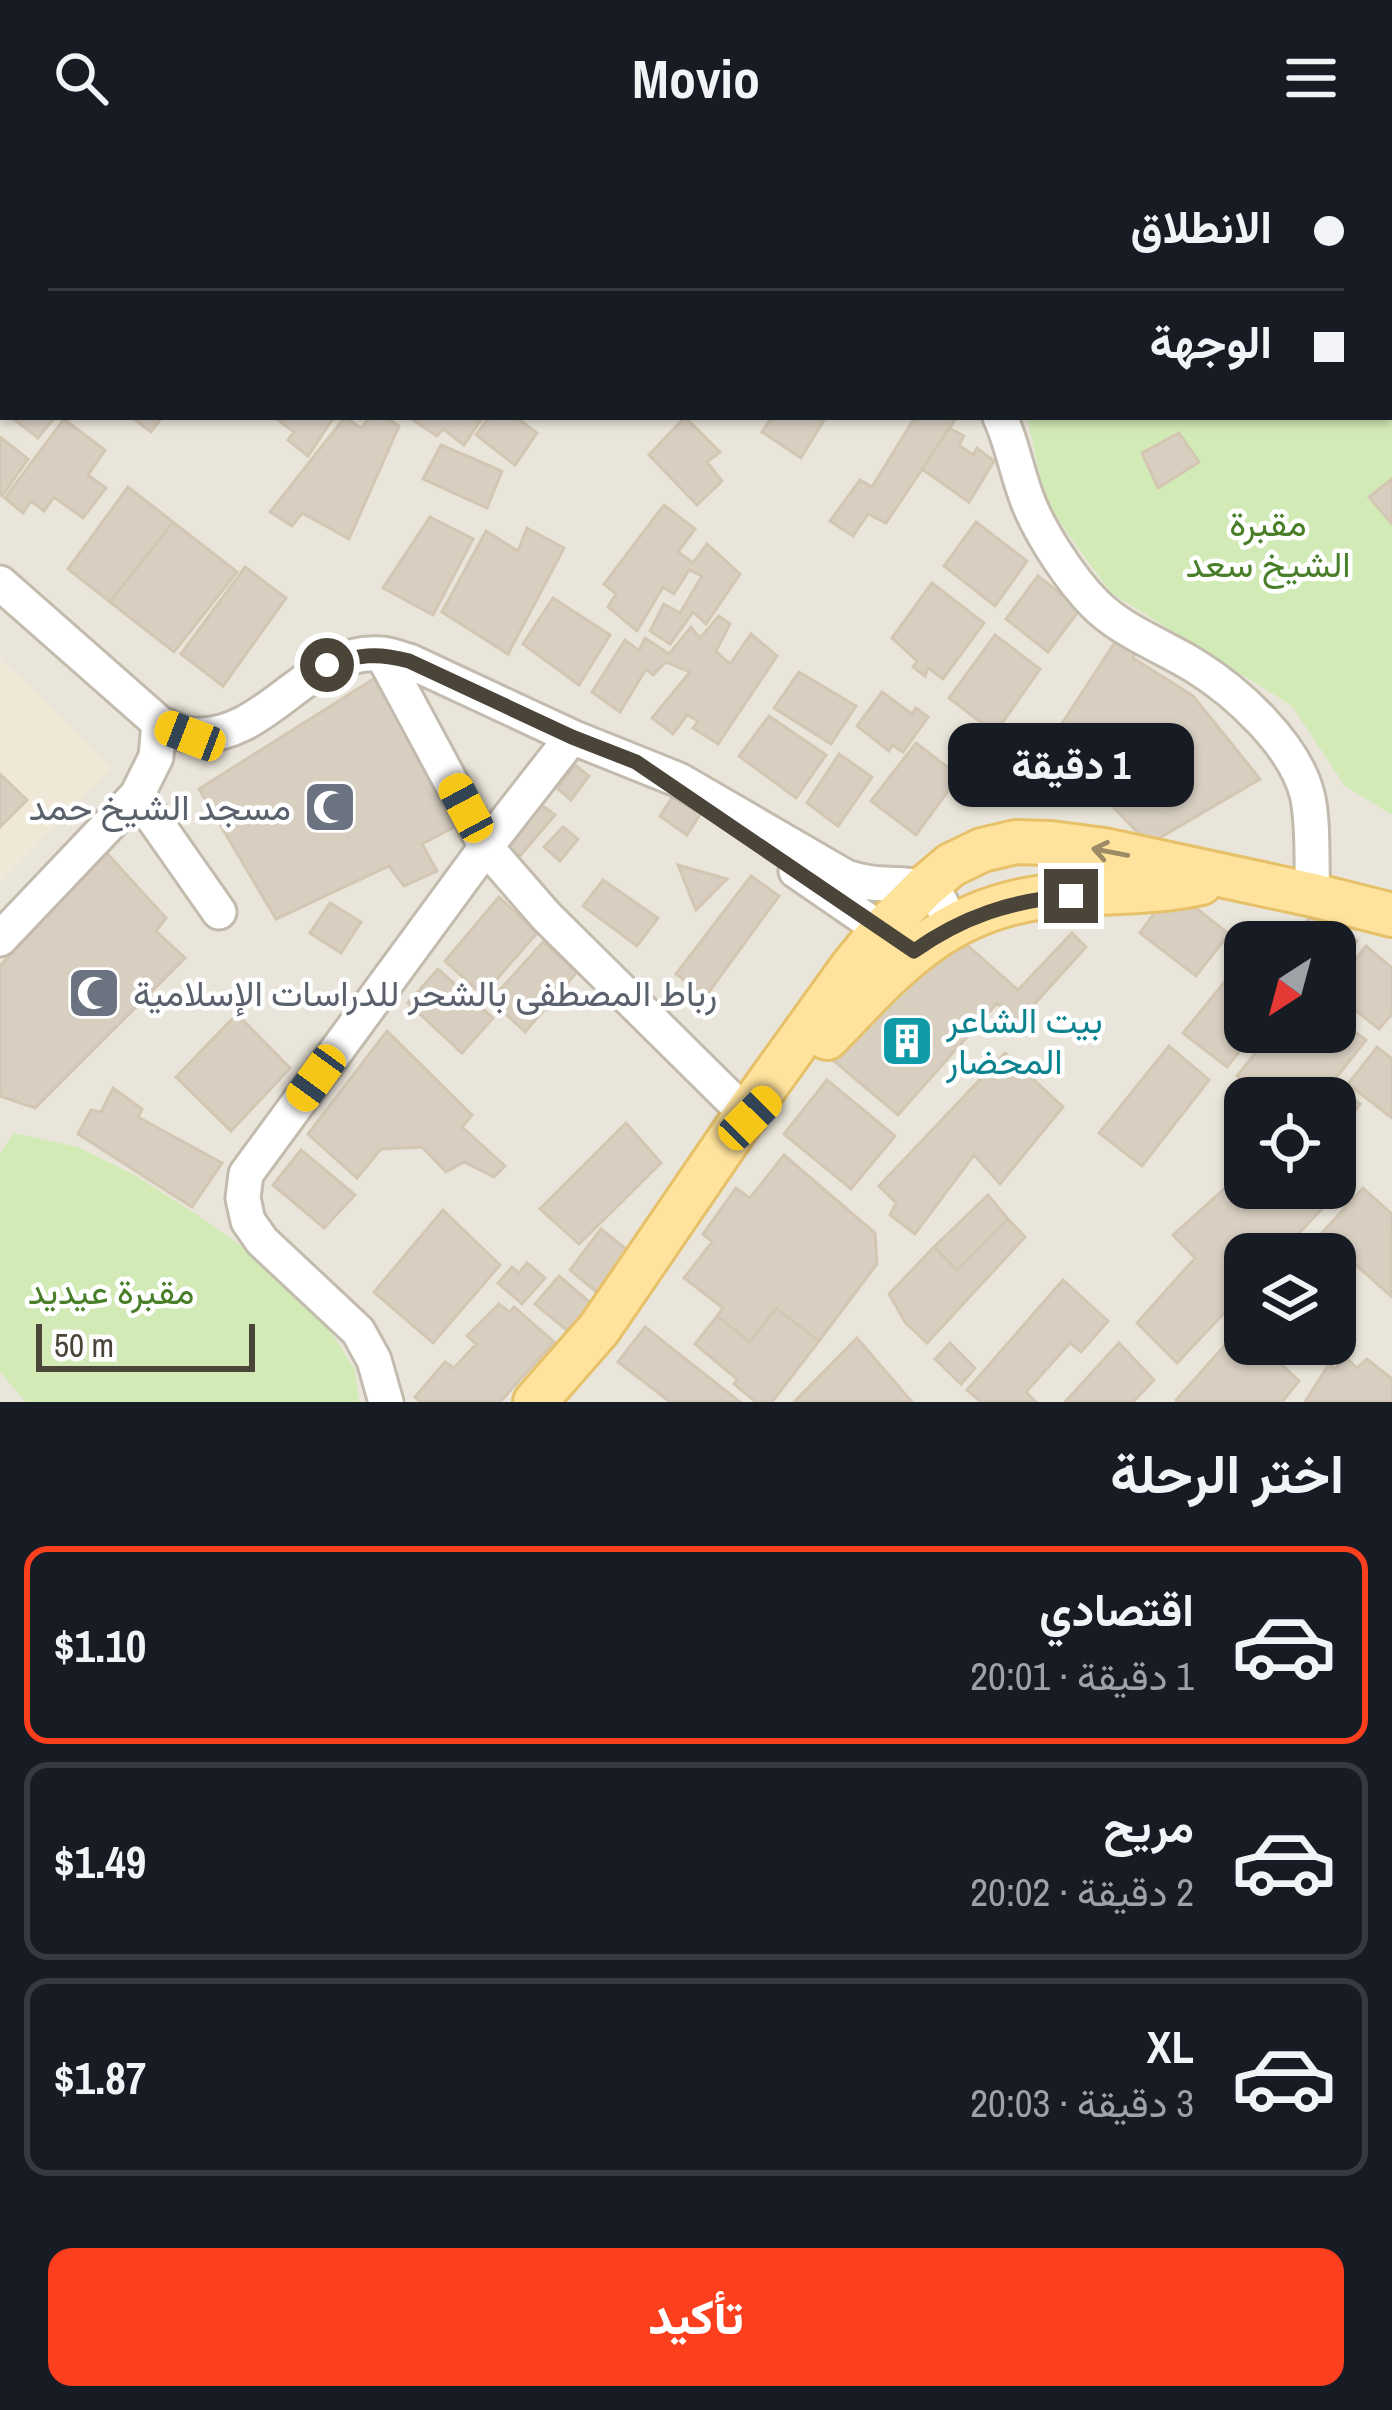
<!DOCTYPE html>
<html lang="ar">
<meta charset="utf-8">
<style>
:root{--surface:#171b24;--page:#242831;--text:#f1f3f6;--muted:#9ea1a6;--line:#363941;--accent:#fc3f1d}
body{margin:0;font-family:"Archivo Narrow",Vazirmatn,sans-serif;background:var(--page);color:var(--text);direction:rtl;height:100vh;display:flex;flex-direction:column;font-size:45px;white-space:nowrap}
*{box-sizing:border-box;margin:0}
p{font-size:39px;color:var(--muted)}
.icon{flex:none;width:66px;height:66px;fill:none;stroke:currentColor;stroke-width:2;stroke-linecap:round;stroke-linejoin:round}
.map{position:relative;height:1246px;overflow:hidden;direction:ltr}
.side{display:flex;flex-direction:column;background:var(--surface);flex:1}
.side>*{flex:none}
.top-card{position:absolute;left:0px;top:0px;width:1392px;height:264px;box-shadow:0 3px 9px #0004;direction:rtl;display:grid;align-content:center;height:264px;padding:0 48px;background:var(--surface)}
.needle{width:78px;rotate:216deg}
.tools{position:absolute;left:1224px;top:765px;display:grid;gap:24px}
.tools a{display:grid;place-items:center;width:132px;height:132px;border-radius:24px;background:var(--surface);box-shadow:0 3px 9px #0004;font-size:60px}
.scale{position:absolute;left:36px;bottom:30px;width:219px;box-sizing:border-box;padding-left:12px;border:6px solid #4b4439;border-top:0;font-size:33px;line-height:42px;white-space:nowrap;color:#4b4439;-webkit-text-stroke:9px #fff;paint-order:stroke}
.end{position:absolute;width:54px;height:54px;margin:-27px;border:15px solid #4b4439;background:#fff;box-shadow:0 0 0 6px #fff}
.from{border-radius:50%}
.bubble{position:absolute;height:84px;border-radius:24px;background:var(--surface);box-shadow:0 3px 9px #0004;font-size:39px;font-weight:800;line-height:84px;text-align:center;direction:rtl}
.car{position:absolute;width:36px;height:72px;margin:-36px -18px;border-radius:15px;box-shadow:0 0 9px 3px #0007;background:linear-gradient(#f5c518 24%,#345 0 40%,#f5c518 0 76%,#345 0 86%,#f5c518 0)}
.top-card b{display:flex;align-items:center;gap:42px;height:114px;font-size:45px}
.top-card b+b{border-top:3px solid var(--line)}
.top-card i{width:30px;height:30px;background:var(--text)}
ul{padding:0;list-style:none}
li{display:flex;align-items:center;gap:36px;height:198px;margin:0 24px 18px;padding:0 24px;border:6px solid var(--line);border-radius:24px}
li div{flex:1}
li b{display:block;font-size:45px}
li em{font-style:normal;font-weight:800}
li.current{border-color:var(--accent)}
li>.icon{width:108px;height:108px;stroke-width:1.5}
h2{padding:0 48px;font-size:54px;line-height:144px}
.cta{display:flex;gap:24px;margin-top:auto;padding:24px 48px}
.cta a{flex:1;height:138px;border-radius:24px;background:var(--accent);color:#fff;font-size:48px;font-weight:800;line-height:138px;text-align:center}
header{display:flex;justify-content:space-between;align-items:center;height:156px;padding:0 48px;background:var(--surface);font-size:54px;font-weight:800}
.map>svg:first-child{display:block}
</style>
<header><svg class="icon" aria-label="menu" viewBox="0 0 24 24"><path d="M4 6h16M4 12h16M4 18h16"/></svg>Movio<svg class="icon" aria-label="search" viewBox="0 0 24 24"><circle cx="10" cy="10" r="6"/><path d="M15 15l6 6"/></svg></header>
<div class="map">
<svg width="1392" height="1246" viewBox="0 0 1392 1246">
<rect width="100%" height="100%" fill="#f6f3ec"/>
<path fill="#eae5da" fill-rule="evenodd" d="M0,0h1392v1246h-1392zM3,3h1386v258h-1386zM1245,786h90v90h-90zM1245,942h90v90h-90zM1245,1098h90v90h-90z"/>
<path fill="#efe8d6" d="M0,502l113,109 -113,116z"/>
<path fill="#d2eab5" d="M1015,0h377v659l-47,-29 -53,-80 -182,-114 -64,-89 -19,-86h362v-258h-377z
M14,977l64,14 58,29 63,40 67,48 57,55 32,51 4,32h-333l-26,-30v-218z"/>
<path fill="#d8cfc1" stroke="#d3c7b4" stroke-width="3" d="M0,0h57l-2,3 -52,1z
M73,0h59l-1,3h-52z
M239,0h86l3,3h-91z
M434,0h57l-2,3h-53z
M506,0h53l-2,3h-53z
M665,0h79l-2,3h-72z
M3,94v49l-3,4v-50z
M11,261h44l-17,21z
M131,261h31l-11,15z
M280,261h54l-26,39 -20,-16 6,-8 -16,-12z
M345,261l16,11 9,-11h15l14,9 -50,113 -47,-26 -10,13 -22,-14z
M483,261l-19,28 -21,-16 -6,7 -27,-18z
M489,261h27l21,16 -22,32 -39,-30z
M685,261l35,35 -13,10 15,19 -25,24 -48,-50z
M772,261h54l-25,41 -39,-26z
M915,261h42l-71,106 -18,-9 -15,22 -23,-15 30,-41 12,7z
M64,263l41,31 -17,25 18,13 -23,30 -29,-21 -10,14 -13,-10 -8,12 -18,-15z
M949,272l15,8 -5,9 14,10 4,-7 17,13 -25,41 -47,-33z
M1179,277l20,29 -41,26 -16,-35z
M0,281l28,22 -26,37 -2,-2z
M441,289l61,26 -15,37 -64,-29z
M1392,323v45l-23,-27z
M128,331l45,35 -63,80 -42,-33z
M664,349l31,24 -17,23 15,11 14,-19 33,30 -34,50 -13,-12 -23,32 -20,-13 14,-27 16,9 22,-37 -13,-6 -15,24 -11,-7 -26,44 -29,-24 8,-13 -12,-10z
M430,361l43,22 -40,76 -50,-27z
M173,366l64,50 -63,80 -64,-50z
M976,366l51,39 -32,45 -51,-40z
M527,372l37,20 -56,106 -66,-42 44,-81 32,20z
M245,411l41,31 -63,88 -42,-32z
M1038,420l42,33 -32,43 -42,-33z
M932,427l52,40 -41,56 -15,-11 -3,8 -12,-9 4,-6 -25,-23z
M553,442l57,37 -31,50 -56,-41z
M719,460l11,8 -14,27 14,13 21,-30 26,22 -59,88 -25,-16 5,-7 -11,-6 -14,19 -21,-16 38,-46 -24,-10 -13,13 -7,-6 -26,43 -28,-20 33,-52 14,11 6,-13 24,16 22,-27 9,11z
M1121,477l17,13 -5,12 60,38 67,83 -111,65 -99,-102z
M995,479l45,34 -45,64 -46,-35z
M799,516l57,34 -25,38 -57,-36z
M375,522l85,146 -38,20 15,27 -33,15 -15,-20 -113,53 -77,-130z
M882,536l30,22 4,-6 12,9 -25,35 -11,-7 -3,6 -32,-25z
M769,560l57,39 -30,43 -57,-42z
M916,587l43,33 -43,59 -45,-34z
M839,598l33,23 -34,49 -31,-23z
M575,609l14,11 -18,24 -14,-12z
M0,618l27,26 -27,27z
M674,639l27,18 -14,22 -27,-19z
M536,645l19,14 -35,41 -19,-15z
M563,671l15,12 -18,22 -16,-14z
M104,694l62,68 -10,13 29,27 -150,150 -35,-12v-130z
M678,709l49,14 -31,31z
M751,720l28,20 -73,100 -30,-22z
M603,724l55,38 -21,28 -54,-40z
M499,741l38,36 -54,62 -38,-34z
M1163,745h24l42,33 -33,42 -56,-43z
M330,747l31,19 -20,31 -31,-20z
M1317,753l40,32 -22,28v-27h-46z
M1072,777l14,14 -67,74 -22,-18 -99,112 -64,-54 67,-80 8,6 50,-49 59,52z
M543,786l34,30 -52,60 -34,-32z
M1366,790l26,22v46l-13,15 -44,-35v-9z
M1245,801v75h10l-28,35 -44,-34z
M438,813l55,49 -31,35 -54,-50z
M237,858l53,54 -59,63 -55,-54z
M1335,861l31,23 -34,43 28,21 -25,34v-40h-69l-29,-22 35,-44h63z
M387,875l85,84 -10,12 43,39 -11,11 -30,-15 -18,10 -24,-25 -41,2 -24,29 -49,-44z
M1169,890l40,34 -67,86 -43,-33z
M1377,891l15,12v59l-44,-34z
M1005,897l58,54 -63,77 -26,-29 -59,79 -25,-19 6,-12 -17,-17z
M827,924l68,56 -44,53 -67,-55z
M113,932l29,21 -4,8 84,46 -30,44 -114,-73 13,-24 10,2z
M626,967l35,40 -82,81 -39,-35z
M301,994l54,45 -31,33 -51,-43z
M784,999l91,78 2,31 -58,77 -43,-33 -26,34 -33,-26 6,-8 -39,-30 28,-36 -9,-8 33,-46 14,10z
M1245,1014v18l90,-2 5,4 -61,64h-34v37l-68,72 -40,-40 58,-65 -22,-23z
M1363,1032l29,26 -1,82 -70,-62z
M988,1039l20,24 -51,51 -23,-23z
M443,1054l57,55 -67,78 -59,-51z
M1008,1063l17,18 -98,106 -22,-21 -16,-28 45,-47 23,23z
M601,1073l35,28 -32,41 -34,-28z
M527,1107l18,15 -23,26 -24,-21 14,-16 7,6z
M559,1120l34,29 -23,28 -35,-29z
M1063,1124l45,41 -27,31 -11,-9 -44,49 10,10h-55l-14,-12z
M499,1148l11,8 4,-5 40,35 -54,60h-80l-5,-5 30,-35 9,6 22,-24 -9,-8z
M776,1152l43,33 -47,61h-16l-22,-18 3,-5 -42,-35 22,-28 33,26z
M1242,1170l3,4v14h15l39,37 -17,21h-105l-1,-2z
M645,1171l95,75h-70l-52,-40z
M857,1182l55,64h-118z
M950,1187l25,25 -14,16 -26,-25z
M1119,1187l35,37 -21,22h-68z
M1345,1201l12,11 10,-9 25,20v23h-87l24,-38 6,5z"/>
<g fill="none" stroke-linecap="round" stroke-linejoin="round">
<g stroke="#c2bbae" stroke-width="39">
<path id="minor" d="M830,0l2,3
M879,3l1,-3
M1000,261c13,28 17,58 29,87 12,30 42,76 65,99 27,28 67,42 101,63 42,26 99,78 112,128 7,27 4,72 6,101
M0,427l159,140c11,5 23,12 35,12 74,4 113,-87 187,-81 9,0 19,5 28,7l163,76 107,43 167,97c12,4 25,7 39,7 37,2 56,-2 64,44
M382,498l104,193 60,69 204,202
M137,639l82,117
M796,715l106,73
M0,783l137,-144 19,-38 3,-34
M386,1246l-12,-42 -16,-29 -96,-90 -14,-20 -5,-23 3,-24 240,-327 86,-110"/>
</g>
<g stroke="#e6c16a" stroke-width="48">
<path id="major" d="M827,882c65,-67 112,-125 210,-140 54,-8 111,-3 164,-15
M535,1246l64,-73 147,-215 105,-146 31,-38 43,-43 26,-22 31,-15 34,-8 35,1 53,7 209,45 79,20"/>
</g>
<use href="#minor" stroke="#fff" stroke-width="33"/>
<use href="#major" stroke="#ffe39c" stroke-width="42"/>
</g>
<defs><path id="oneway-shaft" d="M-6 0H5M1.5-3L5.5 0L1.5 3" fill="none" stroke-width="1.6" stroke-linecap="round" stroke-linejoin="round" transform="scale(3)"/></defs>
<use stroke="#9c8c66" href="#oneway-shaft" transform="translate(1110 696) rotate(-169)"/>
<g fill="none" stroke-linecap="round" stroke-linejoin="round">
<path stroke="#4b4439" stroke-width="15" d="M327,509c32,-10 49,-13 82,-4l163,76 64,25 278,189c48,-34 98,-51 157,-55"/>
</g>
<defs>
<g id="mosque-square" transform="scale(2.7)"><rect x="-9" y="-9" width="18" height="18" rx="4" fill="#6b7280" stroke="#fff"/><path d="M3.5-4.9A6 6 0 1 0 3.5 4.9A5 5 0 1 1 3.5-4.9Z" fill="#fff"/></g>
<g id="building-square" transform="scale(2.7)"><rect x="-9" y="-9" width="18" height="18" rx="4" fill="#0f9aa8" stroke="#fff"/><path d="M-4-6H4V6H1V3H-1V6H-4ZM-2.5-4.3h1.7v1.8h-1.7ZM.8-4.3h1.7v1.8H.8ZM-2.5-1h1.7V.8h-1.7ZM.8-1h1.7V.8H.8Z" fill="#fff"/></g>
</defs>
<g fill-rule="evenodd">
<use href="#mosque-square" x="330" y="651"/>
<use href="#mosque-square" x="94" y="837"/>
<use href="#building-square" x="907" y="885"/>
</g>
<g text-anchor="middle" stroke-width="9" stroke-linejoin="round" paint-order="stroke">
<g font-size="36" fill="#4a7f2a" stroke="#fff">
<text x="1268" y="380">مقبرة<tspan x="1268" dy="41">الشيخ سعد</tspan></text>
<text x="111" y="1148">مقبرة عيديد</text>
</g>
<g font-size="36" fill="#5b616d" stroke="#fff" text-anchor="end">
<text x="291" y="664">مسجد الشيخ حمد</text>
<text x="133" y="850" text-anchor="start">رباط المصطفى بالشحر للدراسات الإسلامية</text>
</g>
<g font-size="36" fill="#0d838f" stroke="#fff" text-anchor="start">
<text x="946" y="877">بيت الشاعر<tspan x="946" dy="41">المحضار</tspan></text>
</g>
</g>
</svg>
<div class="tools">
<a><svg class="needle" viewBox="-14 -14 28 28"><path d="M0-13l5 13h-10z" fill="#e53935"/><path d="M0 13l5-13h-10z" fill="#9ea1a6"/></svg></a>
<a><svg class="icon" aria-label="locate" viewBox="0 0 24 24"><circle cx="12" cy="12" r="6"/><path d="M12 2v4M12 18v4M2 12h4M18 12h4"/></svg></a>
<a><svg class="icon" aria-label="layers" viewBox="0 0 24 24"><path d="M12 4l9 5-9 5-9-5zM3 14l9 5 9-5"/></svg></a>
</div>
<div class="scale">50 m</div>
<i class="end from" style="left:327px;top:509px"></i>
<i class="end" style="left:1071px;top:740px"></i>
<div class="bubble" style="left:948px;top:567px;width:246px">1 دقيقة</div>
<i class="car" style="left:190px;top:580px;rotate:291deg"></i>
<i class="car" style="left:466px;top:652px;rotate:332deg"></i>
<i class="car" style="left:316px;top:922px;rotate:216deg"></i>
<i class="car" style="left:750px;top:962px;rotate:44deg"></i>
<div class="top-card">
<b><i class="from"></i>الانطلاق</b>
<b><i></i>الوجهة</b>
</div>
</div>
<section class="side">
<h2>اختر الرحلة</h2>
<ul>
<li class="current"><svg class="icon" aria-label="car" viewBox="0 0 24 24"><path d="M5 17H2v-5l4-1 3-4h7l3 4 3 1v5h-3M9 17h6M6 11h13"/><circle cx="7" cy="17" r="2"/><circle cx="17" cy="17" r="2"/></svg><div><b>اقتصادي</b><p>1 دقيقة · 20:01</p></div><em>$1.10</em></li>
<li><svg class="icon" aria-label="car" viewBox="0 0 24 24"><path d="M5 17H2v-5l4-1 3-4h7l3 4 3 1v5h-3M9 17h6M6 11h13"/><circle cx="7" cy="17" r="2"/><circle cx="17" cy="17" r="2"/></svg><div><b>مريح</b><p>2 دقيقة · 20:02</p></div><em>$1.49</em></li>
<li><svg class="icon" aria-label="car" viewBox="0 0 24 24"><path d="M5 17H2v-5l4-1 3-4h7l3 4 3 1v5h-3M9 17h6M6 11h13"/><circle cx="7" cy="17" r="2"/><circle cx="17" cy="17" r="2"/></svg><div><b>XL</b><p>3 دقيقة · 20:03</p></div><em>$1.87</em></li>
</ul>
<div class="cta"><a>تأكيد</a></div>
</section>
